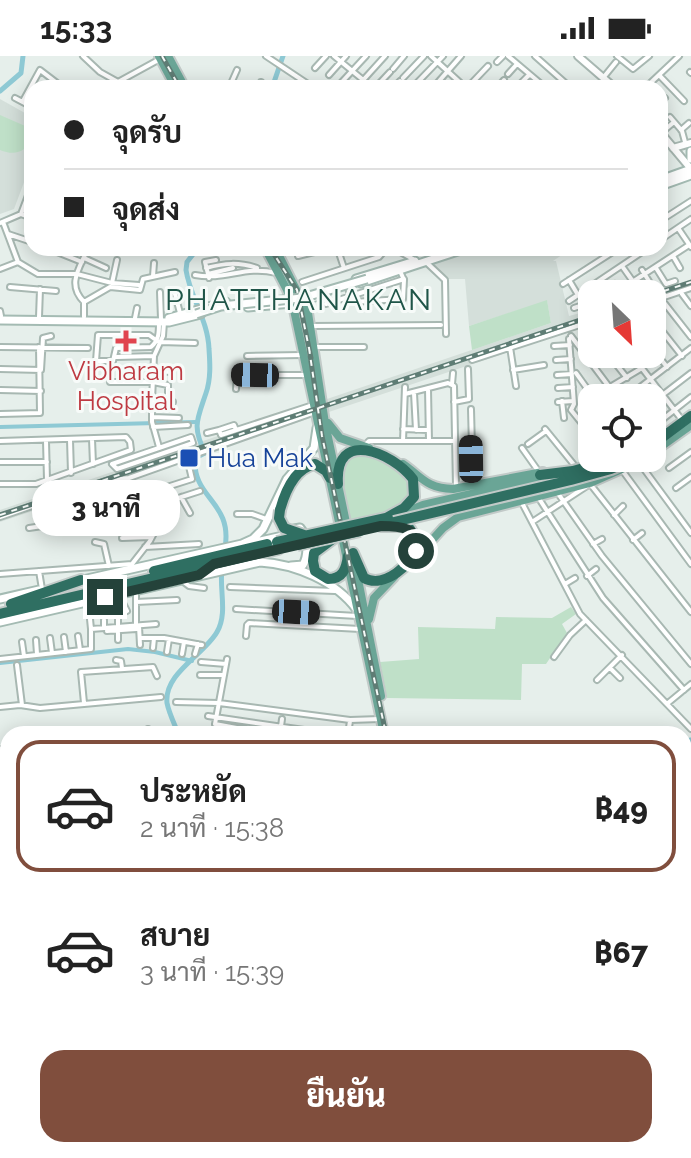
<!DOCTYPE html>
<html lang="th">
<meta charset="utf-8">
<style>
:root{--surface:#fff;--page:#f6f6f6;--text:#222;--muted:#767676;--line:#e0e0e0;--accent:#804e3d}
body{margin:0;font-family:Raleway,Sarabun,sans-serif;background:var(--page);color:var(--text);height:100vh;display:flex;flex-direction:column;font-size:30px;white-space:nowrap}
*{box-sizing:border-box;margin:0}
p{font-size:26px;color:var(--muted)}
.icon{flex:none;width:44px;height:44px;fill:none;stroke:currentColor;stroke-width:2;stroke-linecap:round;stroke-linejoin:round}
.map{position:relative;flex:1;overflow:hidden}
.panel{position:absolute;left:0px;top:670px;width:692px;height:432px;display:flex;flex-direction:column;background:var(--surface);border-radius:24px 24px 0 0;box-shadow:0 4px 20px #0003}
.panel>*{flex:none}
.guide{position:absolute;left:24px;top:24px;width:644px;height:176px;border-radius:24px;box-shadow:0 4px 20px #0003;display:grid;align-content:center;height:176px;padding:0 40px;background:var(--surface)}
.needle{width:52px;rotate:155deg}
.buttons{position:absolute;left:578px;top:224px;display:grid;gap:16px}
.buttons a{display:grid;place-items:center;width:88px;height:88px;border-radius:16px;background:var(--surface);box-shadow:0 4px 20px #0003;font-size:40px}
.end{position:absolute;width:36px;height:36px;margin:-18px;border:10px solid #24423a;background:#fff;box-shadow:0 0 0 4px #fff}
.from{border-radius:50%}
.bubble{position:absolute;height:56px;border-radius:24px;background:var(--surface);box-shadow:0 4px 20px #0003;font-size:26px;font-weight:800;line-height:56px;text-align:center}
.car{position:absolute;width:24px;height:48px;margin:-24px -12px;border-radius:10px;box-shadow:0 0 6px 2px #0007;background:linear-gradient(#222 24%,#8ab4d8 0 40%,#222 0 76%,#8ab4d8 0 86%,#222 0)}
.guide b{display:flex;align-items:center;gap:28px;height:76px;font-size:30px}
.guide b+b{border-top:2px solid var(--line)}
.guide i{width:20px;height:20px;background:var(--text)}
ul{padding:14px 0 0;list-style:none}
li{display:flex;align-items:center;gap:24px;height:132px;margin:0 16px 12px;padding:0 24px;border:4px solid transparent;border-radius:24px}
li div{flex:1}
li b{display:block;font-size:30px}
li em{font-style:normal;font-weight:800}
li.selected{border-color:var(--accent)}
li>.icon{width:72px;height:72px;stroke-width:1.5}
.action{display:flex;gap:16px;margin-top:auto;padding:16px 40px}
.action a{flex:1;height:92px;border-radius:24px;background:var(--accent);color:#fff;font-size:32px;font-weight:800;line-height:92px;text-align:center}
.status{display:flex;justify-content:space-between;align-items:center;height:56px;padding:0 40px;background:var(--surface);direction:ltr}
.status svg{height:22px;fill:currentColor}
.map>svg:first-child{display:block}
</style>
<div class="status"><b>15:33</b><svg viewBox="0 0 49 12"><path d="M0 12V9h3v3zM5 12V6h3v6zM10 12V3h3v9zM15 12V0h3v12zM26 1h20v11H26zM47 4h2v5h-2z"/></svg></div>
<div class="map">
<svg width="691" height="1102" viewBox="0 0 691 1102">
<rect width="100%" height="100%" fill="#e6efeb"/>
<path fill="#d4dfda" d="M0,43l32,18v44l-18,48 -14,5z
M478,192h94l-19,13h3l13,55 23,-6v14l-592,198v-12l551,-187 -4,-22 -78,25 -4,-47h-19l-18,-15z"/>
<path fill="#bfe0c8" d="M0,59l32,14 -5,2c6,20 -11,26 -27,19z
M547,244l4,23 -79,27 -3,-24z
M347,397l38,4 30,28 -10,23 -59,14 -7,-60z
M571,551l5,7 -14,10 5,9 -21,31h-24l-1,36 -134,-2 -7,-36 39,-3 -1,-32 77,2 1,-12 56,1z"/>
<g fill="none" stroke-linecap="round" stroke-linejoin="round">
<path stroke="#8ec9d4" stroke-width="4" d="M0,371l196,-5
M0,607l128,-14 27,3 37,9
M0,986l8,-3
M409,1094l5,8"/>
<path stroke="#8ec9d4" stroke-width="5" d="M272,32l11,-32
M0,35l21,-18 2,-17
M198,192l-11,14 -1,8c4,27 22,50 23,79 1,14 2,30 -3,44 -9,27 -14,33 -1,60l-10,5c-3,41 38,43 30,90
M183,678l-5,-1c-4,-10 -9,-20 -11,-30 -3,-30 37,-48 50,-71 11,-19 2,-43 5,-63
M684,685l7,-1
M252,1102l4,-8"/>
<path stroke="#bfccc8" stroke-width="8" stroke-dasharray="8 4" stroke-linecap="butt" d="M289,229l10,27"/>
<g stroke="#a8b8b2" stroke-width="8">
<path id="minor" d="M83,0l17,16 18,10 42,-23
M266,0l48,32
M334,0l39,32
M431,0l35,32
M508,0l38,32
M535,0l36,32
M617,0l16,13 16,-13
M497,6l6,-6
M315,12l11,-12
M393,13l11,-13
M690,16l1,1
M508,18l9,-10
M329,19l17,-19
M659,19l25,26
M403,22l21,-22
M603,22l13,-16
M232,26l4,6
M521,27l8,-8
M340,28l26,-28
M209,29l6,3
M414,30l29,-30
M229,32l8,-18
M260,32l1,-6
M356,32l29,-32
M375,32l15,-16
M393,32l7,-7
M433,32l28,-32
M467,32l21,-22
M497,32l7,-8
M645,32l34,-32
M15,42l17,9
M23,45l17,-31 17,13 -2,5
M660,47l5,-5
M670,61l12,14 3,11
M681,74l8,-7
M661,77l13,-11
M21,158l11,4
M660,165l31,-20
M3,166l15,40
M0,167l21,-9 11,-29
M678,172l13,19
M8,178l24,8
M660,184l31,-21
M47,192l35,14
M106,192h1
M334,192l3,2 4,-2
M393,192l20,11
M437,192l1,5
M221,194l11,-2
M338,194l6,18
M298,200l33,-8
M673,200l7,12
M84,202l22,10
M426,206l19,18 1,54
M622,210l12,17
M206,212c19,-5 33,-6 51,0
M656,212l10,16 9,-3
M0,213l18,-7 20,12h39l35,9 27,2
M642,214l10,16
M208,218l25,-6
M195,219c30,6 50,-10 81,-2
M153,220l1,-13
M209,222l-4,-16 11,-2
M569,224l9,15
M302,226l77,-25 8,-9
M112,227l5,-23
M563,228l56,-36
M615,228l6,7
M10,231l46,4
M348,232l4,14 51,-3 1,-19 -4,-9
M160,236l1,27
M175,238l5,19
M614,238l75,-49
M682,238l9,12
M662,244l29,37
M569,245l79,-53
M652,245l39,-13
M84,246l26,-15 30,3 3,-11 32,-7
M326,248l78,-25
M574,252l18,-6
M0,255l1,5
M39,261l1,-28
M84,261v-15c-18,-18 -4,-34 4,-54
M135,262l2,-10
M652,262l30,38
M159,266c0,11 0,18 -8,25l-35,1 -3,13h-17l2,-26h51l11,8
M312,270l129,-1
M590,274l2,3
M571,280l39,52
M569,283l5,65 -3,6 21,26
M160,286l35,1
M554,290l16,-1
M0,291l88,1
M314,291h50
M510,291l6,39
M652,292l15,19
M608,298l19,24
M631,298l51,66
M247,300l55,-1
M117,301l37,-1
M472,304l120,-39
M556,304l15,-1
M0,313l41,1 2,-32 8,-2
M513,314l31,-5
M154,315l17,1
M576,317l10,14
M557,319l15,-1
M110,326h43l15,3v11
M452,328l1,-11
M558,332l15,-1
M639,332l52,-40
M236,333l1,-14h70
M428,333l1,52
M0,334l41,1
M414,337l2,37
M405,338l43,-11 6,3 2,100
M152,344l21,2
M562,345l2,17
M454,346l15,-3 -1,-30
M558,346l15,-1
M585,347l1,-16 9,9 47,-28
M652,347l39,-30
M471,353l2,77
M0,358l40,-1 -1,-66
M152,361l27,1
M658,367l33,-26
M153,371l35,-2
M403,373l25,1
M545,373l30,37
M236,374l-2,-5 -15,5 2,5 92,-30
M207,377l12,-3
M191,381l2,6 -76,26 -5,-5z
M92,383l1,25
M70,384l1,33
M0,385l126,-4 4,5 1,8 -95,34h-36
M46,385l1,39
M403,385l2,-54
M528,388l18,-13
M364,390l5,-5h86
M159,391l-7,-25v-22l2,-44 9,-20 1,-14
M522,392l17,24
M638,405l53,72
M0,406h47
M669,412l22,-16
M622,414l69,94
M591,429l100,127
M676,432l15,-11
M557,436l45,64 89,108
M181,441l9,16
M538,441l65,101 81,92
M102,446l46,-9
M522,447l58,111 111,115
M237,458h15l14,5
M614,459l9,-9
M0,461l109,-37 20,-2 186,-66
M532,466l55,-36
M29,472l106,-16 65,-21
M122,482l29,-1
M633,484l9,-7
M95,486l9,2 5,22
M593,488l9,-5
M145,491l54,-3
M132,513v-5l18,-23 10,-19 -12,-29 44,-14 -5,-21
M39,515l3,18
M0,518l132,-10
M587,520l9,-7
M181,524l8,6 15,2
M565,528l10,-6
M230,531l105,4
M105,542l5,4 13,1 4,8
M136,546l41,-2
M236,553l121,7
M90,563l1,10
M118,563v9
M104,564v8
M139,570l1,19
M107,575l29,-2v-37
M78,580l2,14
M246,580l1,-11 2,-2 111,6
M64,581l2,15
M50,582l2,15
M140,582h24l38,7
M36,584l1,14
M118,584v-9
M22,586l2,14
M153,592l1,-10
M167,596l2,-13
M182,598l2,-12
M195,598l3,-10
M554,601l16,-22 16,-15
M0,603l91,-10v-20l65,-5
M227,603l-12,65 38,7 3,3
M116,604l5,1 1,7
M201,606l25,2
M17,609l5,40
M610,612l10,10
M200,619h24
M597,624l25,-25
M176,646l43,1 131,17 30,-1
M84,647l-3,-31 72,-5 4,9
M668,647l23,-19
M0,651l20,-2 20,3 121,-11
M208,660l124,18
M148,678v-5
M280,678l2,-15
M348,678l2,-13
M0,693l8,1
M686,824l5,53
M684,888l7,-1
M2,938l6,20
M684,996l7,12
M2,1000l6,16
M0,1030l8,-2
M690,1036l1,2
M684,1044l7,13
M686,1066l5,10
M0,1072l8,16
M11,1094l4,8
M44,1094l2,8
M157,1094l1,8
M188,1094l2,8
M305,1094l12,8
M394,1094l4,8
M466,1094l4,8
M514,1094l5,8
M542,1094l5,8
M593,1094l4,8
M617,1094l4,8
M642,1094l4,8
M666,1094l4,8
M0,1096l8,-2
M110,1098l1,4
M15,1102l15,-8
M54,1102l35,-8
M246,1102l3,-8
M272,1102l5,-8
M297,1102l5,-8
M322,1102l5,-8
M326,1102l5,-8
M350,1102l6,-8
M374,1102l6,-8
M427,1102l13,-8
M549,1102l12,-8"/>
</g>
<g stroke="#a8b8b2" stroke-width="10">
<path id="tertiary" d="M578,0l37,32
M660,76l31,37
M673,92l18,-5
M0,743l8,3
M684,934l7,12"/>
</g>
<g stroke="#a4bbb3" stroke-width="11">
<path id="secondary" d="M691,95v8
M660,124l31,-11
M660,130l31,-11
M412,210l55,-18
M356,223l59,-18
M361,227l54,-18
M248,251l44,-4 34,-9
M169,262l57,-16
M0,264l169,2 32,-8
M256,486l31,-7 7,-6 6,-1c8,9 9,26 3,37l-12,1
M78,525l164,-37 11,-5 10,-10 24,-50 27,-31 3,-20
M0,543l39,-9
M0,566l260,-60c35,2 76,19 97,48
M684,788l7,-5
M684,796l7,-4"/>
</g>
<g stroke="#c2cac8" stroke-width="12">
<path id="primary" d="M159,0l17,32
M168,0l17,32
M265,192l22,42 7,20 90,424
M275,192l33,65 17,110 23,109
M328,367l12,15 29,10
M652,397l39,-28
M403,408c20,14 23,24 50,25l90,-17
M400,458l23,-9 123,-28
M411,507l32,-35 15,-11 132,-34 36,-16
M355,508l26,132
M369,563l5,-21 20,-21
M0,926l8,-2
M0,936l8,-2
M482,1094l5,8
M489,1094l4,8"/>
</g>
<g stroke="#c2cac8" stroke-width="14">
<path id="motorway" d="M652,389l39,-29
M338,428c-4,-56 54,-32 75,-5l1,18 -10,11 -18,10
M280,454c5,-18 15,-42 35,-46l11,7 4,7
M334,482l-20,15 -1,8 2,10 13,8c15,0 18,-10 20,-23
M353,497l11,25c20,11 48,-13 54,-33l-8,-16 -8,-3h-21
M154,515l113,-27
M11,548l70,-24
M0,558l278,-65"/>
</g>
<use href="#minor" stroke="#fff" stroke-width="4"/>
<use href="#tertiary" stroke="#fff" stroke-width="6"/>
<use href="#secondary" stroke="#fff" stroke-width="7"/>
<use href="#primary" stroke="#6aa596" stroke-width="8"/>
<use href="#motorway" stroke="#2f6f62" stroke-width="10"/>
<g stroke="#5f7d75" stroke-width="5">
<path id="rail" d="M162,0l18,32
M270,192l27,42 14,68
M652,239l39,-13
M309,292l13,88 64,298
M0,459l592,-199
M485,1094l5,8"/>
</g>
<use href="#rail" stroke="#f7fbf9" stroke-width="2" stroke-dasharray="6" stroke-linecap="butt"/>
<g stroke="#a4bbb3" stroke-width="11" stroke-linecap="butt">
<path id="secondary-bridge" d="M196,258l25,-8 81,-8 65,-19"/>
</g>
<g stroke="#c2cac8" stroke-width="14" stroke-linecap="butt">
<path id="motorway-bridge" d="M540,419l33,-4 45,-13
M280,454l-1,8 5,10 20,7
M394,466l177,-42 40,-11 26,-11
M277,486l109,-24
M297,489l63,-14"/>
</g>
<use href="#secondary-bridge" stroke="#fff" stroke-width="7"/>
<use href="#motorway-bridge" stroke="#2f6f62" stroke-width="10"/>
</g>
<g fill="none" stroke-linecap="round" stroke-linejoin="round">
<path stroke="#24423a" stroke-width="10" d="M105,541l94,-22 15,-11 167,-38c18,0 41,1 35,25"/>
</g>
<path fill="#e0444e" stroke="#f7fbf9" stroke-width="3" d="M122 273h8v8h8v8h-8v8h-8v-8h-8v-8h8z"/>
<rect fill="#1a4fb4" stroke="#f7fbf9" stroke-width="3" x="179" y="392" width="20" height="20" rx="4"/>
<g text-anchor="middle" stroke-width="6" stroke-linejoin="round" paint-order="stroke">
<g font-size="26" fill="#be3a42" stroke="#f7fbf9">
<text x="126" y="324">Vibharam<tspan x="126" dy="30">Hospital</tspan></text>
</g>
<g font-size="26" fill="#164399" stroke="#f7fbf9" text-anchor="start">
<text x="207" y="411">Hua Mak</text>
</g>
<g font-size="30" letter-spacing="2" fill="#1f5548" stroke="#f7fbf9">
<text x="299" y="254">PHATTHANAKAN</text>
</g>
</g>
</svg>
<div class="buttons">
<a><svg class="needle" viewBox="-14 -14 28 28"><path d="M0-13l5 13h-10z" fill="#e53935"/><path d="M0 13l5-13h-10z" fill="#767676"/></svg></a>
<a><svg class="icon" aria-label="locate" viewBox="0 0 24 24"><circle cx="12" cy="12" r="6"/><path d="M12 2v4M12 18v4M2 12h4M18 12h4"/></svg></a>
</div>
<i class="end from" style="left:416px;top:495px"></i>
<i class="end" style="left:105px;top:541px"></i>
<div class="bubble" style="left:32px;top:424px;width:148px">3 นาที</div>
<i class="car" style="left:255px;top:319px;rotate:271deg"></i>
<i class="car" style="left:471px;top:403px;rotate:359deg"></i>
<i class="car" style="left:296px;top:556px;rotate:93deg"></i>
<div class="guide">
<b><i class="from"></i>จุดรับ</b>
<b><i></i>จุดส่ง</b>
</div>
<section class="panel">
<ul>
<li class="selected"><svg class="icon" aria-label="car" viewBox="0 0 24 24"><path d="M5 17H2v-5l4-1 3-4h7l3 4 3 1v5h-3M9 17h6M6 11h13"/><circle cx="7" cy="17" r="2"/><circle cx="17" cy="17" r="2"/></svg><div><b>ประหยัด</b><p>2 นาที · 15:38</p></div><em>฿49</em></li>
<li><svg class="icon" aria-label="car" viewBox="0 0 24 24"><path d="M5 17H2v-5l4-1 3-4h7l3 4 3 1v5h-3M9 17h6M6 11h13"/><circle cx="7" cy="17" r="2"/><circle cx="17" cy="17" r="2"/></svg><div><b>สบาย</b><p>3 นาที · 15:39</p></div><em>฿67</em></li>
</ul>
<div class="action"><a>ยืนยัน</a></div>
</section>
</div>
